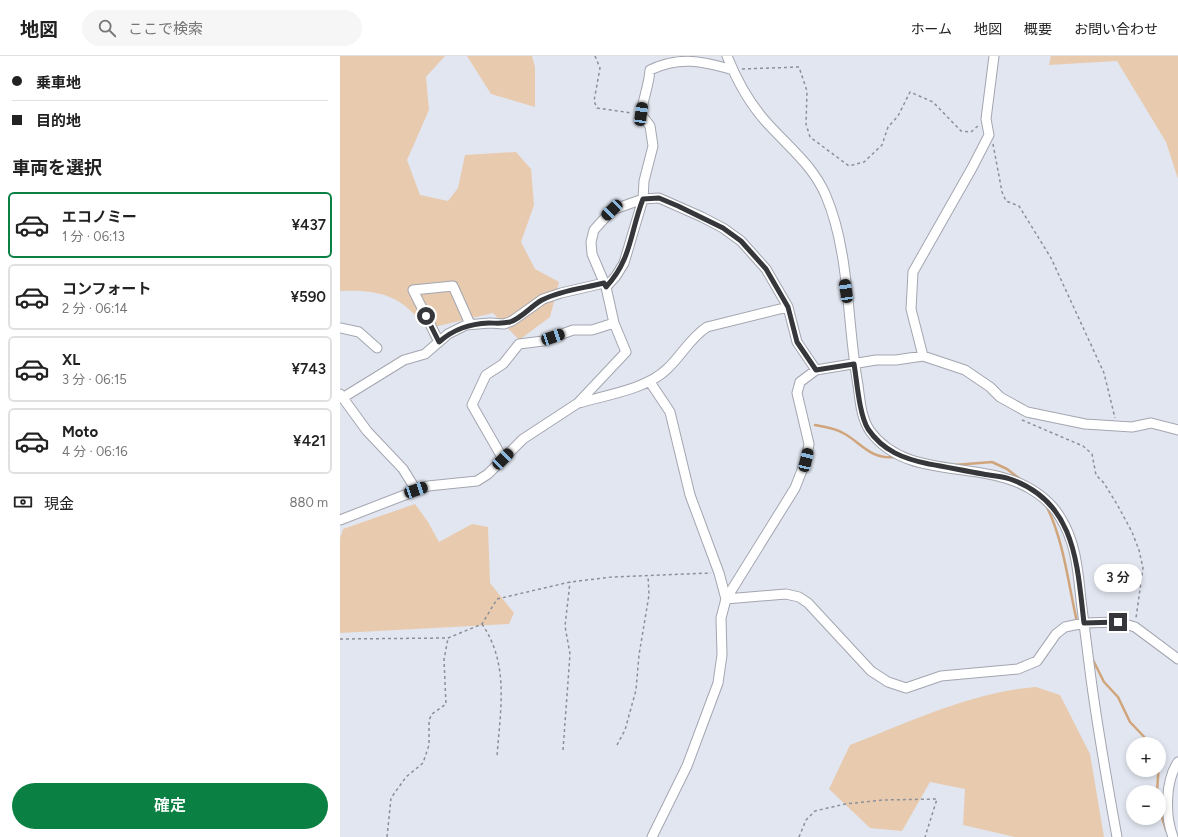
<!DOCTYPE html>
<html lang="ja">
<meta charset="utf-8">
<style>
:root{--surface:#fff;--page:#f6f6f6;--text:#222;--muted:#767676;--line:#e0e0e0;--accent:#0b8043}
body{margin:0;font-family:Figtree,"Noto Sans JP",sans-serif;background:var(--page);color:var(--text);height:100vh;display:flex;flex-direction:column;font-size:15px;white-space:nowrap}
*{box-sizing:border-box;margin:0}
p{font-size:13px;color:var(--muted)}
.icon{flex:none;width:22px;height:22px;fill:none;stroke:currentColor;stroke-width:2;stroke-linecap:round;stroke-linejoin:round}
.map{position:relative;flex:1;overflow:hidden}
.panel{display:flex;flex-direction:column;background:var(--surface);width:340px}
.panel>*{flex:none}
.banner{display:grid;align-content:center;height:88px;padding:0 12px;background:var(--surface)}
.tools{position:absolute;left:786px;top:681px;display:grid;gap:8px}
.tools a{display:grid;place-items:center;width:40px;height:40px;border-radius:50%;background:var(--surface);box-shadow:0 2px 6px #0003;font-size:20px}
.end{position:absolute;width:18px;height:18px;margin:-9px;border:5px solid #36373b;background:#fff;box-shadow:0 0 0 2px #fff}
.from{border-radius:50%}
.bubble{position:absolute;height:28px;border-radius:14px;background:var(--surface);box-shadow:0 2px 6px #0003;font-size:13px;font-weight:600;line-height:28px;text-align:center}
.car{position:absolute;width:12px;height:24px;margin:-12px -6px;border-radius:5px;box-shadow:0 0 3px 1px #0007;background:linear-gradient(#222 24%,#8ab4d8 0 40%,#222 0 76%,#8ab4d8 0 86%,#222 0)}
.banner b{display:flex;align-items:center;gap:14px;height:38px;font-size:15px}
.banner b+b{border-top:1px solid var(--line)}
.banner i{width:10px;height:10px;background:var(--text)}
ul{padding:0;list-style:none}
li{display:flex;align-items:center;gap:12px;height:66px;margin:0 8px 6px;padding:0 4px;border:2px solid var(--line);border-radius:6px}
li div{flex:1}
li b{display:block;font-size:15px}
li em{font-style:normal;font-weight:600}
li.on{border-color:var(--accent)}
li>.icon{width:36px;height:36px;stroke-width:1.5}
h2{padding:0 12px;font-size:18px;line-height:48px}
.pay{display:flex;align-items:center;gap:10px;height:44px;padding:0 12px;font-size:15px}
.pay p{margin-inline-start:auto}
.cta{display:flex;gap:8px;margin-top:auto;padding:8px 12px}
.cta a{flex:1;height:46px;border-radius:24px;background:var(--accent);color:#fff;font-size:16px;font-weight:600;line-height:46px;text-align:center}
header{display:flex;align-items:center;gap:24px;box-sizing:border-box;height:56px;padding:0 20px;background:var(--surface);border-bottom:1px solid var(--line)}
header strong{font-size:19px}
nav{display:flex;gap:22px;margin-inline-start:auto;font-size:14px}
.search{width:280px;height:36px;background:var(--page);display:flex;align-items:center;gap:10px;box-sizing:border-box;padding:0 14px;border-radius:22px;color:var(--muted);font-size:15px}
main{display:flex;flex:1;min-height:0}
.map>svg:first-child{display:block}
</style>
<header>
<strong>地図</strong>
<div class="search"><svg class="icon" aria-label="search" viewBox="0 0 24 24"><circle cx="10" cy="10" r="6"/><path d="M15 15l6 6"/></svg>ここで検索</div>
<nav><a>ホーム</a><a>地図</a><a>概要</a><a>お問い合わせ</a></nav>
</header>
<main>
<section class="panel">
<div class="banner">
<b><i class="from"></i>乗車地</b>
<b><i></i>目的地</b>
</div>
<h2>車両を選択</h2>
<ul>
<li class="on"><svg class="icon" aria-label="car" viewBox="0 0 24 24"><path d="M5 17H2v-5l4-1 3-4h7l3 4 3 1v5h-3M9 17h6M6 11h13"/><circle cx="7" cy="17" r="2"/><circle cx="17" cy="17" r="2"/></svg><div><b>エコノミー</b><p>1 分 · 06:13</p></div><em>¥437</em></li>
<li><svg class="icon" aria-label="car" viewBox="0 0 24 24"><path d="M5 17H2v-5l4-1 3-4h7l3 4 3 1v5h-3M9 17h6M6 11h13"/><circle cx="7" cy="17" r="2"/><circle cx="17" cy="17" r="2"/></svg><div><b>コンフォート</b><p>2 分 · 06:14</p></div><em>¥590</em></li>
<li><svg class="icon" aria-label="car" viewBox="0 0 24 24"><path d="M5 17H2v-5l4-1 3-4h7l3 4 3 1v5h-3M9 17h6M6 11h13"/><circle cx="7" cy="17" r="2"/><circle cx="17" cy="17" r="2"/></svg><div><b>XL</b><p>3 分 · 06:15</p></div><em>¥743</em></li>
<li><svg class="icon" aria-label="car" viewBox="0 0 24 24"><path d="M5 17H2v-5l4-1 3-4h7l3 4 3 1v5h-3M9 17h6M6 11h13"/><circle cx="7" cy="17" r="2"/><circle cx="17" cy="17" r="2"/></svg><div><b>Moto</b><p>4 分 · 06:16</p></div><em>¥421</em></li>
</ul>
<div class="pay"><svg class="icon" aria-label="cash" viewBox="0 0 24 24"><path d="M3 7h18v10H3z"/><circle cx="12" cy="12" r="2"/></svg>現金<p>880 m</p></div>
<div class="cta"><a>確定</a></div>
</section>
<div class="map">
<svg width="838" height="781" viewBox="0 0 838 781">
<rect width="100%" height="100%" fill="#e2e6f0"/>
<path fill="#e8caaf" d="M0,0h105l-19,21 3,33 -22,50 13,35 28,6 10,-13 7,-33 51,-3 15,17 3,36 -13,37 14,27 24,13 -9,35 -31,23 -26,-27 -63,15c-10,-8 -19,-18 -29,-25 -17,-12 -41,-13 -61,-12z
M127,0h65l3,11v40l-44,-13z
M711,0h127v123l-12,-37 -49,-81 -68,4z
M75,448l13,18 11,20 33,-18 16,3 2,56 24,30 -5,11 -169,9v-95l3,-9z
M696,631l24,8 30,59 14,83h-89l-52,-12 2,-36 -35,-7 -28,49 -32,-3 -41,-39 21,-44c60,-23 122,-53 186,-58z"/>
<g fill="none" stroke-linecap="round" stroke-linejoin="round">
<path stroke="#d0a57b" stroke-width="2.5" d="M475,369c9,2 20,3 28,8 19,10 27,27 53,24
M614,409l38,-3 15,7 13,10
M706,449c18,36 22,78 31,117
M752,602l12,24 14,15 12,25 21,22
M817,736l2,-30
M819,752l7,22"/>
<g stroke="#a3a6b0" stroke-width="11">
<path id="minor" d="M387,0c10,25 24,50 42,69 21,23 45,42 57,71 24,56 21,129 32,189 2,15 3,33 12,46 33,45 94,32 141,49 19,6 39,20 49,37 16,25 18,54 21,83 3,23 6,47 9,71 7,55 17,111 27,166
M266,231l-14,-33 -1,-12 3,-12 18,-20 31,-11 16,-1 43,19 21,11 18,13 25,28 22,38 9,35 19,28
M0,272l19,4 18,16
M99,286l-26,-52 40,-4 17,38
M583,300l-12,-47 2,-37 59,-104 17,-33 -3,-16 8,-63
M310,326l20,30 20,83 29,78 7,26
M0,338l27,37 36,38 13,21
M4,341l60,-37 21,-6 23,-20 18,-9 24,-2 14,1 8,-3 31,-22 18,-6 43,-10
M239,347c27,-8 68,-14 88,-34 15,-14 23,-31 40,-42l81,-20
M163,403l-31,-54 14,-30 17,-11 16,-20 24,-3 30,-11h19l22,-7
M0,464l88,-34 49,-5 11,-7 35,-35 55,-36 48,-51 -12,-29 -8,-36 10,-11 8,-13 19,-64 1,-18 9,-35 -3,-20 -9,-12c2,-15 8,-29 9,-44 30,-14 52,-9 83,0
M386,543l60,-5 13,3 9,6 63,68 17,11 18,6 35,-12 77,-7 19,-8 19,-27 9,-7 19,-4 34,-1 17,5 43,32
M312,781l35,-71 31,-83 4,-28 -1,-37 5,-19 69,-111 11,-28 3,-16 -12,-51 3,-11 16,-12 60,-10h20l27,-4 42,14 25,17 10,10 27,15 58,12 47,3 19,-4 27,7
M833,781c-8,-21 -8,-56 5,-75"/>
</g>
<path stroke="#8c8f96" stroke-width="1.5" stroke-dasharray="3 3" stroke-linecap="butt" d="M255,0l5,12 -6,33 3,7 35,5
M402,13l57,-2 8,24 -1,33 4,13 39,29 15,-4 18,-17 6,-18 10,-11 12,-24 23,10 28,29 10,1 8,-7
M653,88l9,48 4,9 13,5 32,52 53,115 11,45
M682,364l61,26 9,8 4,21 8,8 14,23 14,26 7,18 4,18 -7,50
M142,568c28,41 18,87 15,133
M0,583l108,-1 34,-14 15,-25 73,-17 42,-5 99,-4
M277,689l8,-15 11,-40 3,-35 10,-60 -1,-19
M223,694l7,-96 -5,-28 5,-44
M47,781l4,-39 15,-21 17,-14 6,-18v-25l3,-6 14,-10 -2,-44 4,-22
M459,781l7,-17 9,-9 30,-7 38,-4 54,-1 -12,38"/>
<use href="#minor" stroke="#fff" stroke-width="9"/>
</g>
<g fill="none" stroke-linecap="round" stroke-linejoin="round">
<path stroke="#36373b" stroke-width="5" d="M86,260l13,26c15,-13 30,-18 50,-19 7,0 13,1 21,-1 12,-4 21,-16 32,-22 19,-10 43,-12 62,-17l2,4c26,-28 24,-55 37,-88l16,-1 19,8 45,22 18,13 25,28 22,38 9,35 19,28 38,-6c3,17 5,50 14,65 15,22 36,30 61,35 18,3 36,7 54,10 9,2 19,2 27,5 66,23 67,85 74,144l34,-1"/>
</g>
</svg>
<div class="tools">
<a>+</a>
<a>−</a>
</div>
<i class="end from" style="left:86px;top:260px"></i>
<i class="end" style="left:778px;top:566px"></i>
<div class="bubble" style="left:754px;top:508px;width:48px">3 分</div>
<i class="car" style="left:301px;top:58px;rotate:8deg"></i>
<i class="car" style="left:272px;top:154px;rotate:226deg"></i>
<i class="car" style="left:506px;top:235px;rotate:352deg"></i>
<i class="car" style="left:213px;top:281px;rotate:71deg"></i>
<i class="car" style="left:163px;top:403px;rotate:45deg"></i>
<i class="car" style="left:466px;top:404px;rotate:13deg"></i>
<i class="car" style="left:76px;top:434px;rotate:71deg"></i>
</div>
</main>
